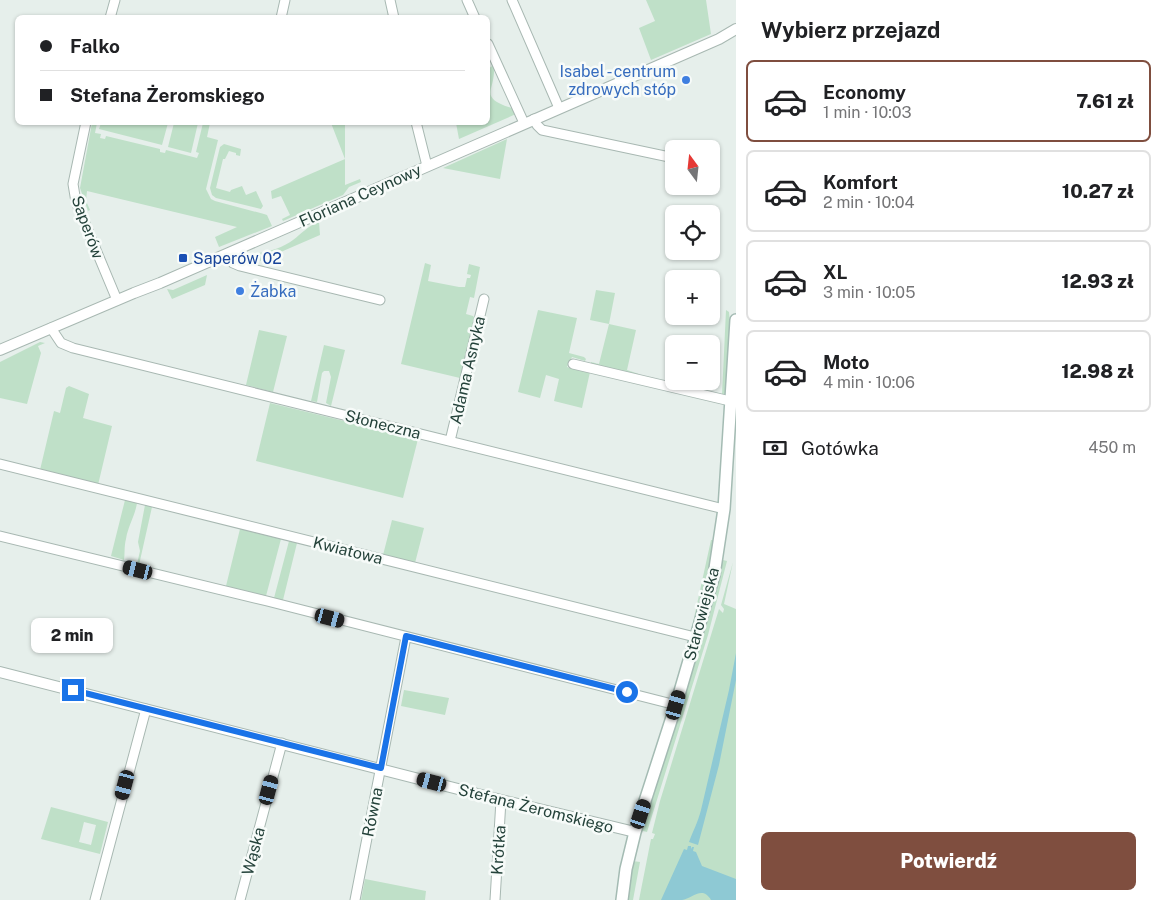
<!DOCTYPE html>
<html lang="pl">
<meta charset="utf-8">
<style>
:root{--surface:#fff;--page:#f6f6f6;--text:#202124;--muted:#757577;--line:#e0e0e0;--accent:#7f4e3f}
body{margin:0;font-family:"Public Sans",sans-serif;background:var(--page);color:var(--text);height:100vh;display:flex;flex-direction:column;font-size:19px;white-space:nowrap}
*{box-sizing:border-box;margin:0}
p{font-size:16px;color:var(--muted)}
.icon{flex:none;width:28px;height:28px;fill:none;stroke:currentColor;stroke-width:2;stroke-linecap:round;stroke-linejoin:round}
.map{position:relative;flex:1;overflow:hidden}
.panel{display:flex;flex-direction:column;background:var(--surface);width:425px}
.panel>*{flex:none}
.top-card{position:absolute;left:15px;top:15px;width:475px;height:110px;border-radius:8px;box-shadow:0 1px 4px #0004;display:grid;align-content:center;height:110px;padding:0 25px;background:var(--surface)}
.needle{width:32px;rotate:345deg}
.tools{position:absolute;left:665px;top:140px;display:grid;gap:10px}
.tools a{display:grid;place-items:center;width:55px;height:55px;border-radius:8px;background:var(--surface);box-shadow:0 1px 4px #0004;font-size:25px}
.end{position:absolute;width:22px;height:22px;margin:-11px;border:6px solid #1a73e8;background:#fff;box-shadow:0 0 0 2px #fff}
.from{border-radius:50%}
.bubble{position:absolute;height:35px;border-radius:8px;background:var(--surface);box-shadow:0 1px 4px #0004;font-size:16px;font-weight:800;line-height:35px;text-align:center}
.car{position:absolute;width:15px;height:30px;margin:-15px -8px;border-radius:6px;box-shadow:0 0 4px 1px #0007;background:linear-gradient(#222 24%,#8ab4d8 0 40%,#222 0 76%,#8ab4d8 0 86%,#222 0)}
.top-card b{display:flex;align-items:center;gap:18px;height:48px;font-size:19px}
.top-card b+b{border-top:1px solid var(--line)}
.top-card i{width:12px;height:12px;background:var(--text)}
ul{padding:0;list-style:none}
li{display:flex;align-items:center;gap:15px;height:82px;margin:0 10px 8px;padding:0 15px;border:2px solid var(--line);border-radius:8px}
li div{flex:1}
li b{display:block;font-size:19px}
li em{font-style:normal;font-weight:800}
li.selected{border-color:var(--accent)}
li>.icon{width:45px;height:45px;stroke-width:1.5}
h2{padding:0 25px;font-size:22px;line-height:60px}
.pay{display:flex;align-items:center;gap:12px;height:55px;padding:0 25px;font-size:19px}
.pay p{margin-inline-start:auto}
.button{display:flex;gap:10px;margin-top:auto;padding:10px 25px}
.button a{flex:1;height:58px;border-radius:8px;background:var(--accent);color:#fff;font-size:20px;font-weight:800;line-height:58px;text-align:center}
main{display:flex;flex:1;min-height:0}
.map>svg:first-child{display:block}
</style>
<main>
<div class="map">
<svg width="736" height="900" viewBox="0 0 736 900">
<rect width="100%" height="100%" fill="#e6efeb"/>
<path fill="#bfe0c8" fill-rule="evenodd" d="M646,0h60l5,34 -60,26 -12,-32 16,-7z
M488,51c1,4 6,10 6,14 2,28 -18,31 20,44l2,5 -57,25 -3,-16 32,-1v-53l4,-3 -4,-10z
M92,123h5l-2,10 6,1 -1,4 5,1 1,-3 54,13v3l5,1 1,-3 31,8 2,-5 -3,-1 7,-29h7l-3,14 11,3 -12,49 5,10 4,2 49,13 3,1 5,11 -53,21 -4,-10 22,-10 -150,-36 -1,10 4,9 -2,1 -8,-23z
M101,123v-1l67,1 -6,22 -63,-16z
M174,123h24l-7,30 -23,-6z
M331,123h14v62l15,-6 1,3 -12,5 -6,8 -60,26 -1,-2 8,-4 -9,-19 -9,3 -1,-8 74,-32z
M507,139l-7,40 -57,-11z
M224,144l17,5 -1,7 -4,-1v-2l-7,-2 -4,8h-2l-7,29 14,4 1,-2 11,-4 4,9 10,-4 7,15 -2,3 -45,-11 -4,-3 -2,-7 10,-41z
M319,222l1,13 -60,26 -2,-8c11,-1 26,-6 35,-13 9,-7 15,-14 26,-18z
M425,263l6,2 -3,16 31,6h6l2,-9h3l1,-3 -4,-1 2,-10 11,3 -6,31 -4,-1 -4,17 7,2 2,2 -15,60 -59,-14z
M207,275l-2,10 -33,14 -5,-10 6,1z
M596,290l19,3 -6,31 27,6 -9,40 12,4v2l-48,-11v-3l8,2 10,-40 -19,-4z
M538,310l39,8 -8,35 15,4 2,2 -1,2 -13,-4 -5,10 10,3 13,2 -8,36 -28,-7 5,-22 -13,-4 -6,23 -22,-6z
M726,310l3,2 1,12 -4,70 -4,1z
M259,330l28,6 -14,56 -27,-7z
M40,342l5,1 -7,3 3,7 -14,51 -27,-6v-36z
M324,345l21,5 -14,56 -5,-3 5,-26 -2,-6h-5l-2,2 -5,29 -6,-1z
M69,386l20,8 -6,24 29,8 -14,59 -58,-15 14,-59 6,2 6,-25z
M270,403l148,36 -15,59 -147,-37z
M125,500l12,3c-2,13 -9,23 -11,36 -2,7 -1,15 -2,21l-13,-4z
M145,505l7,2 -13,58 -2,-1 3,-13 -2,-9z
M392,520l32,8 -9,35 -32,-8z
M240,529l41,10 -15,57 -40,-10z
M711,540h3l-7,39 -15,48z
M289,541l8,2 -14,57 -9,-2z
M723,560l4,1 -19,74 -61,197 -4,-1 -1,-2 79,-267z
M733,562l-9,42 12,5v291h-97l12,-61h2l2,-5 -3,-1 8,-32 59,-192 4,4 1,-4 -3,-4z
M404,690l45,8 -4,17 -44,-9z
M51,807l57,15 -8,32 -59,-15zM84,822l12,3 -5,20 -12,-3z
M633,861l7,1 -7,38h-6z
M365,879l61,12 -1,9h-64z"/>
<path fill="#8ec9d4" d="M736,653v27l-17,85 -21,80 -9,-3c4,-11 9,-20 12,-32l28,-120z
M688,846h3v3l1,-2h2l-1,4 3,1 6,14 34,13v21h-25c-9,-15 -19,-1 -29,0 -6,0 -14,0 -21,0l23,-51 3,1z"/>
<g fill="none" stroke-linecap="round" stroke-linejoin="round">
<g stroke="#a8b8b2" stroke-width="11">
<path id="minor" d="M390,0l4,18
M467,0l8,18
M512,0l47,108
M110,18l5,-18
M281,18l4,-18
M488,44l36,79
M534,119l3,6 5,5 132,28
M86,122l-13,62 3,18 41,98
M416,122l11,44
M228,254l5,9 7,3 140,34
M51,328l10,15 12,5 651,161
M573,364l157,37
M450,441l34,-142
M0,464l695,173
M0,536l267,65 409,104
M95,900l51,-191
M240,900l42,-157
M355,900l51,-263
M495,900l6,-100"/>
</g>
<g stroke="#a8b8b2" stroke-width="12">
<path id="tertiary" d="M0,350l134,-57 26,-10 559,-244 17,-10
M0,672l501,128 134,32"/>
</g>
<g stroke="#a4bbb3" stroke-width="14">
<path id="secondary" d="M622,900l4,-31 9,-37 41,-127 38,-130 10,-66 12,-189"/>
</g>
<use href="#minor" stroke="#fff" stroke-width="9"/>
<use href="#tertiary" stroke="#fff" stroke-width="10"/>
<use href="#secondary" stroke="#fff" stroke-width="11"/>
</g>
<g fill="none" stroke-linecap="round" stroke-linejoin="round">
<path stroke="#1a73e8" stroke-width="6" d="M73,690l308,78 25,-132 221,56"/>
</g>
<g fill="#3f7fe0" stroke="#f7fbf9" stroke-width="2">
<circle cx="686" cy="80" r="5"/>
<circle cx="240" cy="291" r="5"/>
</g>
<rect fill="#1a4fb4" stroke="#f7fbf9" stroke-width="2" x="178" y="253" width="10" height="10" rx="2.5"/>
<g text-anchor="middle" stroke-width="5" stroke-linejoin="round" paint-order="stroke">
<g font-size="16" fill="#366cbe" stroke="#f7fbf9" text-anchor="end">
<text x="676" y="77">Isabel - centrum<tspan x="676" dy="18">zdrowych stóp</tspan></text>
<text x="250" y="297" text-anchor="start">Żabka</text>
</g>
<g font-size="16" fill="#24423a" stroke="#f7fbf9">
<text transform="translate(360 195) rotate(-24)" y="6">Floriana Ceynowy</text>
<text transform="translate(88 227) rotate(70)" y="6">Saperów</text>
<text transform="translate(467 370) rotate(-77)" y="6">Adama Asnyka</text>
<text transform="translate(383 424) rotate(14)" y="6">Słoneczna</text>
<text transform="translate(348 550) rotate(14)" y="6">Kwiatowa</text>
<text transform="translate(701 614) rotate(-75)" y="6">Starowiejska</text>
<text transform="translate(536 808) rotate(14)" y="6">Stefana Żeromskiego</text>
<text transform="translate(372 812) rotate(-79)" y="6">Równa</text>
<text transform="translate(498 850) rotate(-86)" y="6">Krótka</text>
<text transform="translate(253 851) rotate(-75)" y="6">Wąska</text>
</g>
<g font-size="16" fill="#164399" stroke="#f7fbf9" text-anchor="start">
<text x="193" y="264">Saperów 02</text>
</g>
</g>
</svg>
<div class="tools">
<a><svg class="needle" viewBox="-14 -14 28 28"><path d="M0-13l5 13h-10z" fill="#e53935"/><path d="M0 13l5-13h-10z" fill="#757577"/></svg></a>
<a><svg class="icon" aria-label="locate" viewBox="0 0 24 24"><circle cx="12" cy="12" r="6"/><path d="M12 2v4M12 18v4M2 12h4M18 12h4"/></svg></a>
<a>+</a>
<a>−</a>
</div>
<i class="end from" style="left:627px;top:692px"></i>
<i class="end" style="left:73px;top:690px"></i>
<div class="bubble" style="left:31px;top:618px;width:82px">2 min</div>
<i class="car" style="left:138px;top:570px;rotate:284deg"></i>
<i class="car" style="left:330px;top:618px;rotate:105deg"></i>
<i class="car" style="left:676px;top:705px;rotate:16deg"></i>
<i class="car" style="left:432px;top:782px;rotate:285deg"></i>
<i class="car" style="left:125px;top:785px;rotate:195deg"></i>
<i class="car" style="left:269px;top:790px;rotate:15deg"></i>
<i class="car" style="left:641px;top:814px;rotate:18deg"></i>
<div class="top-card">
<b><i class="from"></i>Falko</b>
<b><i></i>Stefana Żeromskiego</b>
</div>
</div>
<section class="panel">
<h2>Wybierz przejazd</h2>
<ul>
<li class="selected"><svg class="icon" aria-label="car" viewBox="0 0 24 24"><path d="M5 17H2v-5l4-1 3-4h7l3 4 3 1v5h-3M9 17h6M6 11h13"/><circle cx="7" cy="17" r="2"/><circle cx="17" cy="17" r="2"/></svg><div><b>Economy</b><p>1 min · 10:03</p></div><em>7.61 zł</em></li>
<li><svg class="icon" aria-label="car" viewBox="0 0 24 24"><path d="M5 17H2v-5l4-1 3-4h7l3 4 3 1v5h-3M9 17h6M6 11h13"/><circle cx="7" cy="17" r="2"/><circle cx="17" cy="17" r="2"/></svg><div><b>Komfort</b><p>2 min · 10:04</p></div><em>10.27 zł</em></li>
<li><svg class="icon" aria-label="car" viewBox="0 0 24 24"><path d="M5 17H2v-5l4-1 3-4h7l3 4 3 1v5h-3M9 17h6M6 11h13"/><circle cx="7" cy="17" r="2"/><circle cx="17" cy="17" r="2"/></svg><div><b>XL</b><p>3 min · 10:05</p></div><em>12.93 zł</em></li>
<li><svg class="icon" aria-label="car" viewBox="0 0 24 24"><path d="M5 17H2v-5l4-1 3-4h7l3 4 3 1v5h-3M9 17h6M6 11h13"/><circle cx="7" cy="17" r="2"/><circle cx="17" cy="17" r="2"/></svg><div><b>Moto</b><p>4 min · 10:06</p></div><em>12.98 zł</em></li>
</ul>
<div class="pay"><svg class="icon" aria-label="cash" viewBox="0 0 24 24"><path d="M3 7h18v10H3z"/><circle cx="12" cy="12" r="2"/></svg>Gotówka<p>450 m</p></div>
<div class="button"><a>Potwierdź</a></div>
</section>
</main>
